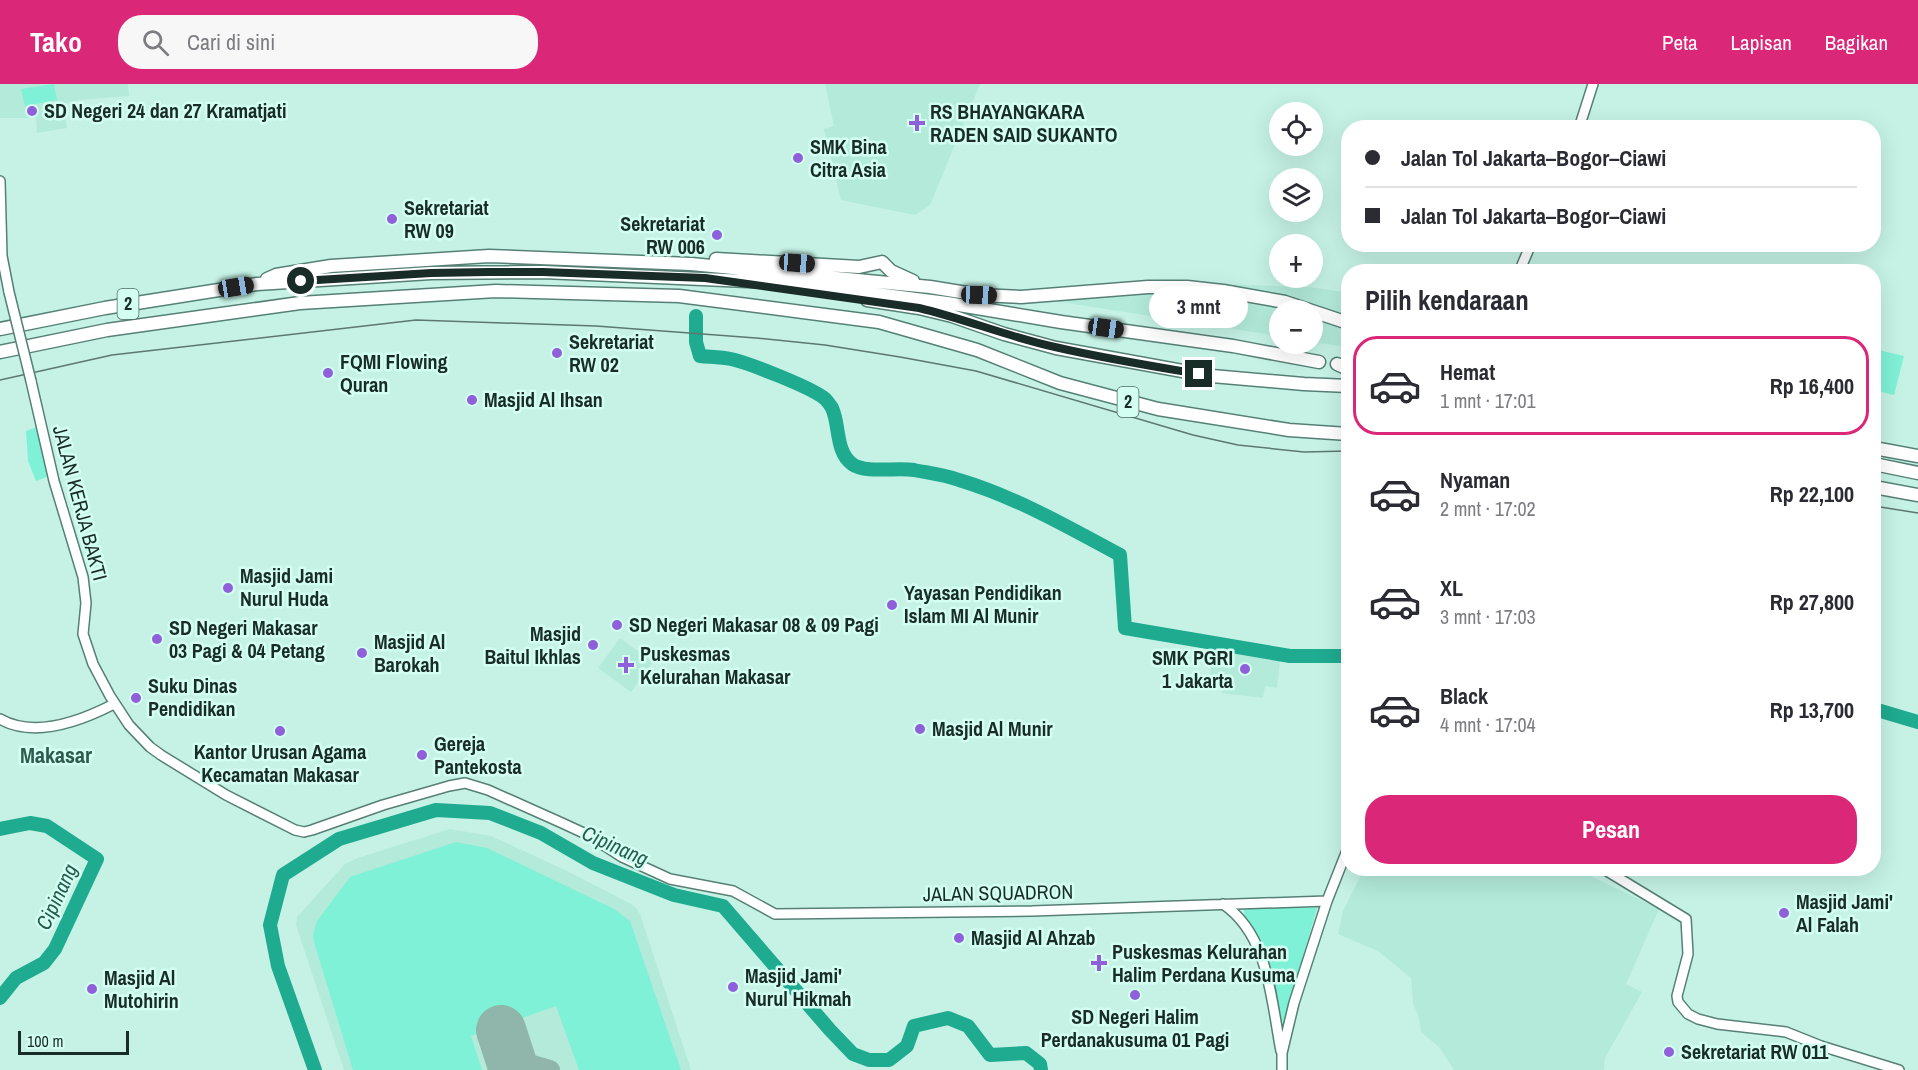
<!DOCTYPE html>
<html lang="id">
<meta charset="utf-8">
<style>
:root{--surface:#fff;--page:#f7f7f7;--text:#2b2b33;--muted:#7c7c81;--line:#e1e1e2;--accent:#db2777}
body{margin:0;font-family:"Archivo Narrow",sans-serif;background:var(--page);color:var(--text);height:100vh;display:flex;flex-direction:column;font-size:22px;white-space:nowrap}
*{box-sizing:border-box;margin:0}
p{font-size:20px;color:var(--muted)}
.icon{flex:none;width:33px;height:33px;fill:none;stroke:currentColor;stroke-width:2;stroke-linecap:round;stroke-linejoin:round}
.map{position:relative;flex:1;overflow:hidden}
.panel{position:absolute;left:1341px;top:180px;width:540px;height:612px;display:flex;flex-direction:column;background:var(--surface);border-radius:24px;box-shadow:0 6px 24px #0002}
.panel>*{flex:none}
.banner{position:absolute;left:1341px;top:36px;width:540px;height:132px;border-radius:24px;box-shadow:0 6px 24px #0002;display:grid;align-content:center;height:132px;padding:0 24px;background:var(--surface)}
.fabs{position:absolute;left:1269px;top:18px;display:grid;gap:12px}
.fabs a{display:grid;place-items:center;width:54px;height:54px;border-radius:50%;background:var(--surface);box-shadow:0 6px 24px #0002;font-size:30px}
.scale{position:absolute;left:18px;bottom:15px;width:111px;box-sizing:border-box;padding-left:6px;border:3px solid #1a2c27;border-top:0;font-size:16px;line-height:21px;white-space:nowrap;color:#1a2c27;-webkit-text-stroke:4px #d2fff2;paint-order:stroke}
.end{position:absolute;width:27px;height:27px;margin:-14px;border:8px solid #1a2c27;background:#fff;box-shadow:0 0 0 3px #fff}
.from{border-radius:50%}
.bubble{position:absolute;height:42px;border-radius:21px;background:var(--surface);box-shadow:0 6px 24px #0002;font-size:20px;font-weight:700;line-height:42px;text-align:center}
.car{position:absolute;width:18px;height:36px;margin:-18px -9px;border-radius:8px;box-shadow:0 0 4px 2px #0007;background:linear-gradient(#222 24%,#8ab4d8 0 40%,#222 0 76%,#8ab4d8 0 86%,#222 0)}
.banner b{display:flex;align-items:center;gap:21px;height:57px;font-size:22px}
.banner b+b{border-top:2px solid var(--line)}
.banner i{width:15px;height:15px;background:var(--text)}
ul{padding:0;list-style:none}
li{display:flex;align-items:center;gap:18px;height:99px;margin:0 12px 9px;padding:0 12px;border:3px solid transparent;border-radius:24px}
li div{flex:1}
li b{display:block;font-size:22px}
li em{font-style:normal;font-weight:700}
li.on{border-color:var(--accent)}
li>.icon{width:54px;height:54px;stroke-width:1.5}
h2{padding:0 24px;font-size:27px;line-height:72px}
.button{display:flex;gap:12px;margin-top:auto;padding:12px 24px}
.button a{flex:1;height:69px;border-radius:24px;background:var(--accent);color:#fff;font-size:24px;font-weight:700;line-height:69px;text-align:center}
header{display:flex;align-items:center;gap:36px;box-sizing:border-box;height:84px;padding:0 30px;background:var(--accent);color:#fff}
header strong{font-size:28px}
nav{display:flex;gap:33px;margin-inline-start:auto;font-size:21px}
.search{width:420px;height:54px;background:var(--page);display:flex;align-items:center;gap:15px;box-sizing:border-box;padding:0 21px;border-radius:24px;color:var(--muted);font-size:22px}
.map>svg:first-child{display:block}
</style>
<header>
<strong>Tako</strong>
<div class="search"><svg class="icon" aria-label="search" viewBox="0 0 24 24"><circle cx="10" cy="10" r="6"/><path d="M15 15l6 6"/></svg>Cari di sini</div>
<nav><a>Peta</a><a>Lapisan</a><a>Bagikan</a></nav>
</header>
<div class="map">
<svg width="1918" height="986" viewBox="0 0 1918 986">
<rect width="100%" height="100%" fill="#c5f2e5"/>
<path fill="#b3eada" d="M0,0h128l1,12 -49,4 -17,4 4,24 -30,5 -1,-15h-36z
M825,0h155l-50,121 -15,10 -74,-15 -17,-71 10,-3z
M1213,200l97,3 38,6v54l-35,-5 -1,-32h-32l-1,26 -270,-42z
M620,554l33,24 -22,30 -33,-24z
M1213,567l67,9 -3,28 -12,-2 -2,12 -41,-5 1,-14 -13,-2z
M450,745l41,7 78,36 62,32 5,4 4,6 51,156h-347l-48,-145 1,-8 48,-53 13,-6z
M1364,785h212l83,40 -33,75 16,8 -37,66 -1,12h-150l-14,-22 -19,-16 -2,-14 -6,-15 -2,-25 -33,-27 -40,-17 5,-23z"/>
<path fill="#7ff1d6" d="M54,0l3,16 -32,6 -4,-17z
M1874,265l30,7 -10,39 -20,-5z
M37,343l12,49 -13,5 -8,-20 -2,-30z
M456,758l31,6 127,61 16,12 51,149h-102l-23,-64 -85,30 11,34h-129l-39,-128 -1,-7 4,-14 33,-44z
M1248,821l69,3 -34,119h-4c-4,-24 -6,-65 -17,-85 -6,-12 -18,-18 -18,-33z"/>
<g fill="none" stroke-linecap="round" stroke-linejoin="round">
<path stroke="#1fab90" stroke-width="14" d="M696,232v26l4,14c10,1 21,1 31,3 18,4 79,28 93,39 3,2 6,7 8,10 8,17 3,43 20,56 14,10 45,3 62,6 15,3 31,5 45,10 57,17 109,47 161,75l5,73 165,28h58
M1874,625l44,13
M0,745l30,-6 17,3 50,33 -42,90 -11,14 -28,15 -16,20
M315,986l-37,-104 -8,-41 13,-50 56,-36 97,-29 54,3 51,20 52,30 48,19 33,13 49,11 107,124 23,24 16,6h20l18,-14 7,-20 34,-8 20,8 22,29 36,-2 14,11 1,6"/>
<path stroke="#90b5aa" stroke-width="20" d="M520,986l13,-5 17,5"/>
<path stroke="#90b5aa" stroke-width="50" d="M501,946l13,40"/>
<g stroke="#568075" stroke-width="12">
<path id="secondary" d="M1579,44l14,-44
M0,97l2,75 7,36
M1519,188l12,-28
M31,297l23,100 29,96 3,26 -3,31 10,30 17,32 19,29 21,22 11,8 65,40 69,35 9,2 8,-2 71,-25 66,-19 16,-3 23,7 74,33 26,12 34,22 48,22 63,12 42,23 257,-3 295,-10
M0,635c35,20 81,2 114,-15
M1602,784l84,51 2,35 -11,42 1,6 10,12 10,5 19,5 69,8 35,14 78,24
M1223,820c46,31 48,96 58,147
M1282,986v-17l12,-50 33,-102 21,-53"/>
</g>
<g stroke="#568075" stroke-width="15">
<path id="highway" d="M716,175l143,8 23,-5 9,9 22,10
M267,195l9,-4 55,-9 158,-10 202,8 239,23 49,8 42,2 127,-10h39l36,4 62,11 63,21
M867,216l52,8 33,8 52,18 52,14 143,26
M0,245l105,-21 152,-24 174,-11 112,-1 248,11 156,20 114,19 172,24 86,16
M0,268l107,-22 193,-27 196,-12 183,5 200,26 98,28 83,33 98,26 131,21 59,4
M1337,280l11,5
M1212,292l92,8 44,2
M1874,364l44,8
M1874,380l44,9
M1874,403l44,8"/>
</g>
<use href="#secondary" stroke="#fff" stroke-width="9"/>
<use href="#highway" stroke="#fff" stroke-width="12"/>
<path stroke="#5c7870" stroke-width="1.5" d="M0,296l112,-25 304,-35 180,6 160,12 69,7 75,12 76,14 217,64 45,10 66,7 44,-1
M1874,422l44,7"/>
<g stroke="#568075" stroke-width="12" stroke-linecap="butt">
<path id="secondary-bridge" d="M9,208l22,89"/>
</g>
<use href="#secondary-bridge" stroke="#fff" stroke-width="9"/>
</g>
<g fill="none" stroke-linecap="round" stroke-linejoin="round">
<path stroke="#1a2c27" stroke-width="8" d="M301,197l130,-8 57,-1h55l162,6 214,30c46,11 90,29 136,39 47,11 96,19 144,27"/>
</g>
<g fill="#8f60d9" stroke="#d2fff2" stroke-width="2">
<circle cx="32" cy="27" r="6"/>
<path d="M914 30h6v6h6v6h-6v6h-6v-6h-6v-6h6z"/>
<circle cx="798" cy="74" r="6"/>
<circle cx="392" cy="135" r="6"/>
<circle cx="717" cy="151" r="6"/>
<circle cx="557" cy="269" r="6"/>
<circle cx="328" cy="289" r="6"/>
<circle cx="472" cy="316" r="6"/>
<circle cx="228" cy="504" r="6"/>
<circle cx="892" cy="521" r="6"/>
<circle cx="617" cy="541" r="6"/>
<circle cx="157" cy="555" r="6"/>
<circle cx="593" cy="561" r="6"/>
<circle cx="362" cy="569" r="6"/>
<path d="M623 572h6v6h6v6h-6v6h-6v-6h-6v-6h6z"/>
<circle cx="1245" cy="585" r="6"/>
<circle cx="136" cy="614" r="6"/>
<circle cx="920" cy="645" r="6"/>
<circle cx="280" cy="647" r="6"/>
<circle cx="422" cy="671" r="6"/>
<circle cx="1784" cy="829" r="6"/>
<circle cx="959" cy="854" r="6"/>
<path d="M1096 870h6v6h6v6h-6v6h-6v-6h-6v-6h6z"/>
<circle cx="733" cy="903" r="6"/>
<circle cx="92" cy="905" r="6"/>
<circle cx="1135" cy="911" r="6"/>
<circle cx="1669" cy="968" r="6"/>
</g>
<g text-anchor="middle" stroke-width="5" stroke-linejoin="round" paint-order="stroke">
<g fill="#d2fff2" stroke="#516b64" stroke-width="1.5">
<rect x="117.5" y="205" width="21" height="30" rx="4.5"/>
<rect x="1117.5" y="303" width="21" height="30" rx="4.5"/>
</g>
<g font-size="18" font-weight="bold" fill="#1a2c27">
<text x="128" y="226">2</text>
<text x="1128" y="324">2</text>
</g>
<g font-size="20" font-weight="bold" fill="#1a2c27" stroke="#d2fff2" text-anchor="start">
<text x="44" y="34">SD Negeri 24 dan 27 Kramatjati</text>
<text x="930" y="35">RS BHAYANGKARA<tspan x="930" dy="23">RADEN SAID SUKANTO</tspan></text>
<text x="810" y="70">SMK Bina<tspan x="810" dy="23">Citra Asia</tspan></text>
<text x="404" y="131">Sekretariat<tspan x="404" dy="23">RW 09</tspan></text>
<text x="705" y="147" text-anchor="end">Sekretariat<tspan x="705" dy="23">RW 006</tspan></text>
<text x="569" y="265">Sekretariat<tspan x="569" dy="23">RW 02</tspan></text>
<text x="340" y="285">FQMI Flowing<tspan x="340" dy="23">Quran</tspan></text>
<text x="484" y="323">Masjid Al Ihsan</text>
<text x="240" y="499">Masjid Jami<tspan x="240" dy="23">Nurul Huda</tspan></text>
<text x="904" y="516">Yayasan Pendidikan<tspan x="904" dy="23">Islam MI Al Munir</tspan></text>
<text x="629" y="548">SD Negeri Makasar 08 &amp; 09 Pagi</text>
<text x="169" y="551">SD Negeri Makasar<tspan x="169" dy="23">03 Pagi &amp; 04 Petang</tspan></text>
<text x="581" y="557" text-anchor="end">Masjid<tspan x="581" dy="23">Baitul Ikhlas</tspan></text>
<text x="374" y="565">Masjid Al<tspan x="374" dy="23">Barokah</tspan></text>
<text x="640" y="577">Puskesmas<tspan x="640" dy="23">Kelurahan Makasar</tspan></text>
<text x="1233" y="581" text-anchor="end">SMK PGRI<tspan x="1233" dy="23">1 Jakarta</tspan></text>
<text x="148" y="609">Suku Dinas<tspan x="148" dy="23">Pendidikan</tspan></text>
<text x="932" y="652">Masjid Al Munir</text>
<text x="434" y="667">Gereja<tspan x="434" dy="23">Pantekosta</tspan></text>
<text x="280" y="675" text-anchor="middle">Kantor Urusan Agama<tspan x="280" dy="23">Kecamatan Makasar</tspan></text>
<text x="1796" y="825">Masjid Jami'<tspan x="1796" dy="23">Al Falah</tspan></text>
<text x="971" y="861">Masjid Al Ahzab</text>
<text x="1112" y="875">Puskesmas Kelurahan<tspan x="1112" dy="23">Halim Perdana Kusuma</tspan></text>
<text x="745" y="899">Masjid Jami'<tspan x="745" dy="23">Nurul Hikmah</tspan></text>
<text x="104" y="901">Masjid Al<tspan x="104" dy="23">Mutohirin</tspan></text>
<text x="1135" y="940" text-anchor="middle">SD Negeri Halim<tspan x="1135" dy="23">Perdanakusuma 01 Pagi</tspan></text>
<text x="1681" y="975">Sekretariat RW 011</text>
</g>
<g font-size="20" fill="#1a2c27" stroke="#d2fff2">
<text transform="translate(80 419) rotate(75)" y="7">JALAN KERJA BAKTI</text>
<text transform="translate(998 809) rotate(-1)" y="7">JALAN SQUADRON</text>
</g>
<g font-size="21" font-style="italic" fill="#275b4f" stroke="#d2fff2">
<text transform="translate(615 762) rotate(24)" y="7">Cipinang</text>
<text transform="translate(57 813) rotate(-65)" y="7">Cipinang</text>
</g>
<g font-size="22" font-weight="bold" fill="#30594f" stroke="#d2fff2">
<text x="56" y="679">Makasar</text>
</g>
</g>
</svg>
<div class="fabs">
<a><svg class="icon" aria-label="locate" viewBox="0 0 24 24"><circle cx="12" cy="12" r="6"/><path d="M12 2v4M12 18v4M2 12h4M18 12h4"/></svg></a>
<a><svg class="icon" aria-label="layers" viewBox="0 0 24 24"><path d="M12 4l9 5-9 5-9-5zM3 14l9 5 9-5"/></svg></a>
<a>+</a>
<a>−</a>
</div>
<div class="scale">100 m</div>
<i class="end from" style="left:301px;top:197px"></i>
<i class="end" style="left:1199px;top:290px"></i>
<div class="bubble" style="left:1149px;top:202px;width:99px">3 mnt</div>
<i class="car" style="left:797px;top:179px;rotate:94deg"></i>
<i class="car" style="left:236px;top:203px;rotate:81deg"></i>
<i class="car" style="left:979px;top:211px;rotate:92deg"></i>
<i class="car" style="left:1106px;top:244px;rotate:98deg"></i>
<div class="banner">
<b><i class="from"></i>Jalan Tol Jakarta–Bogor–Ciawi</b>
<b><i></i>Jalan Tol Jakarta–Bogor–Ciawi</b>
</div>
<section class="panel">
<h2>Pilih kendaraan</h2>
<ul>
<li class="on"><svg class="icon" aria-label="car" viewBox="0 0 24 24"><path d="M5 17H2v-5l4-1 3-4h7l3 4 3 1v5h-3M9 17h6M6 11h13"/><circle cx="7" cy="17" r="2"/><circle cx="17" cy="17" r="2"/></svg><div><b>Hemat</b><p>1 mnt · 17:01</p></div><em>Rp 16,400</em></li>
<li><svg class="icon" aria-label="car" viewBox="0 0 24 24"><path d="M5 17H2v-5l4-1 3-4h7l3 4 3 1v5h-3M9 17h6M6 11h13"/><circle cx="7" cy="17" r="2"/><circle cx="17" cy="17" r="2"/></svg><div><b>Nyaman</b><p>2 mnt · 17:02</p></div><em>Rp 22,100</em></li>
<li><svg class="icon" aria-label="car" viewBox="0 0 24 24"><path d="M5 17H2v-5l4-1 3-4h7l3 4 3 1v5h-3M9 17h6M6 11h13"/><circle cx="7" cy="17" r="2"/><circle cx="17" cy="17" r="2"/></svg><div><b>XL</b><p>3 mnt · 17:03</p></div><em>Rp 27,800</em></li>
<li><svg class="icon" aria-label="car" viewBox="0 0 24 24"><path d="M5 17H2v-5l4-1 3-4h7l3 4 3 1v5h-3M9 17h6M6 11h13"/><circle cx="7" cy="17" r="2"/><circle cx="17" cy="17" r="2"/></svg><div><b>Black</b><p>4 mnt · 17:04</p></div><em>Rp 13,700</em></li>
</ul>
<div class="button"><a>Pesan</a></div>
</section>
</div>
